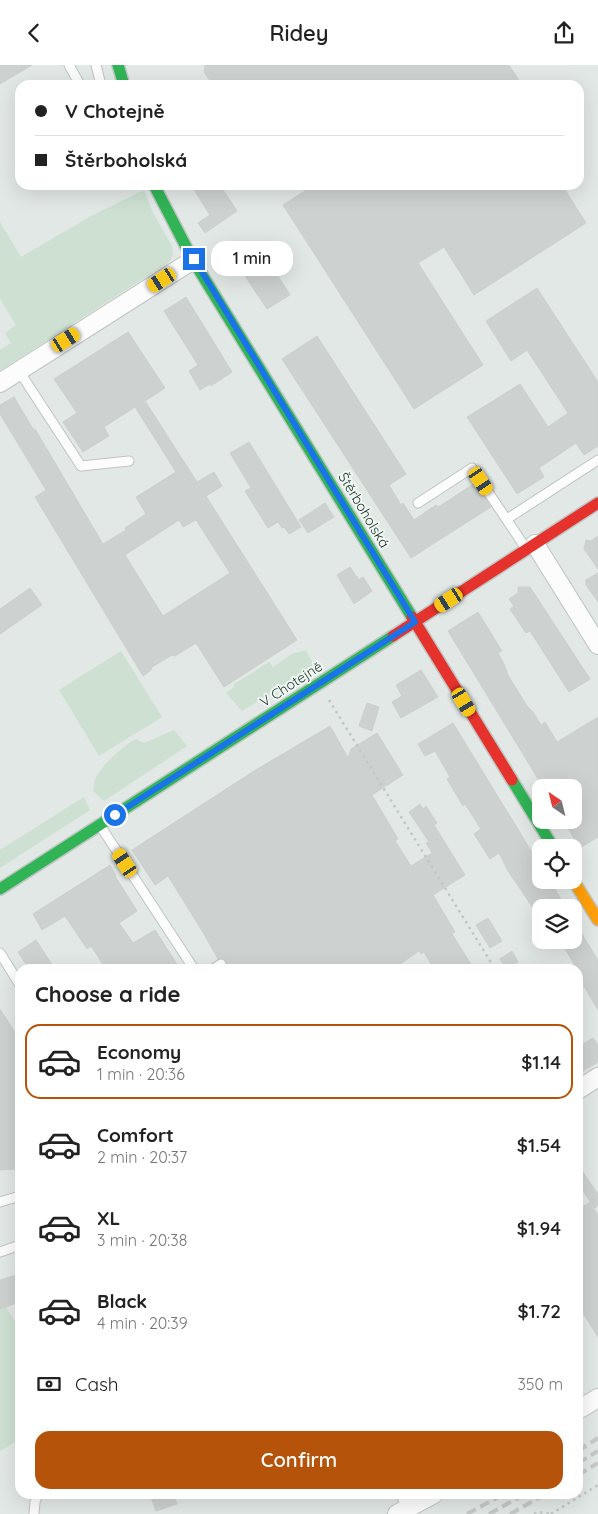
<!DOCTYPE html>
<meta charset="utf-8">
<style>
:root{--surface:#fff;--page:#f6f6f6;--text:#222;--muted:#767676;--line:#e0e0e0;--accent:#b45309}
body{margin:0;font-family:Quicksand,sans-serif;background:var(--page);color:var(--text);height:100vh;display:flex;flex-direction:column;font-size:19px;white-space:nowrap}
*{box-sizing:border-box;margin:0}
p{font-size:16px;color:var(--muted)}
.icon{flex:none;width:28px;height:28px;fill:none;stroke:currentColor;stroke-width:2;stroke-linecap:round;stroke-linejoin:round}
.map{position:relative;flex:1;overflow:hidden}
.drawer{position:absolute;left:15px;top:899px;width:568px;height:535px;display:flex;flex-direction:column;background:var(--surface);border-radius:15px;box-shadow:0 5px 20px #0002}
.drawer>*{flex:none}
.guide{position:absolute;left:15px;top:15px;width:569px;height:110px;border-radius:15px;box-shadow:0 5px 20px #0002;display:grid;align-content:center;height:110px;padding:0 20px;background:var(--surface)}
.needle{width:32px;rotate:325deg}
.controls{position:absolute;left:532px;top:714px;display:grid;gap:10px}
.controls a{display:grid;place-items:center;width:50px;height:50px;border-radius:10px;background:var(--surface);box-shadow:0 5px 20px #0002;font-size:25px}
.end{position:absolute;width:22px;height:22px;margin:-11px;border:6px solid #1a73e8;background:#fff;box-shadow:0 0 0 2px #fff}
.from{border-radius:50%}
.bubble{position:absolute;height:35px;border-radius:15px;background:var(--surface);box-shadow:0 5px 20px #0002;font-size:16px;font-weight:600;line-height:35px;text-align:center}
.car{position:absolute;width:15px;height:30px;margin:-15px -8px;border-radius:6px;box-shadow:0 0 4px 1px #0007;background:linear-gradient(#f5c518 24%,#345 0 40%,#f5c518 0 76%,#345 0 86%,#f5c518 0)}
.guide b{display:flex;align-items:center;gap:18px;height:48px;font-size:19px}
.guide b+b{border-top:1px solid var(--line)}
.guide i{width:12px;height:12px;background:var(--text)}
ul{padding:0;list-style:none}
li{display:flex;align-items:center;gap:15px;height:75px;margin:0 10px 8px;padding:0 10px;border:2px solid transparent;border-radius:15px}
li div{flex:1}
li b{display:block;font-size:19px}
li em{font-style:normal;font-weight:600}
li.active{border-color:var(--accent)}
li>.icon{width:45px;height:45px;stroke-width:1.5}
h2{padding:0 20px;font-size:22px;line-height:60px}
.pay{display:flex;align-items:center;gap:12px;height:55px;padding:0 20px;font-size:19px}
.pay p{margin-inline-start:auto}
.button{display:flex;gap:10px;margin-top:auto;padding:10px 20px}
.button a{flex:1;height:58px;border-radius:15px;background:var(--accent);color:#fff;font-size:20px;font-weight:600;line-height:58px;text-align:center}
header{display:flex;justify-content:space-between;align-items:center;height:65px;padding:0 20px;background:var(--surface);font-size:22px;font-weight:600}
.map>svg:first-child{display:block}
</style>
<header><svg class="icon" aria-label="back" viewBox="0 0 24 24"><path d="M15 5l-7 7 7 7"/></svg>Ridey<svg class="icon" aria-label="share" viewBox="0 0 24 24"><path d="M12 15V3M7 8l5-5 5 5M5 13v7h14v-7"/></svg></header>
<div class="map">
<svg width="598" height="1449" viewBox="0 0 598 1449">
<rect width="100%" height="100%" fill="#e2e8e5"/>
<path fill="#cde0d1" d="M144,125l8,21 20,35 1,9 -4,7 -169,109v-21l11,-7 -6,-10 11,-8 -16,-26v-77l21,35 72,-42z
M306,585l8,15 -72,46 -16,-18 7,-5 1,-4 35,-22 4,5 19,-13z
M121,586l41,66 -63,39 -40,-66z
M174,665l13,16 -83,55 -11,-10c1,-4 1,-9 2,-12 6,-13 29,-34 41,-40l8,4z
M84,732l6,13 -90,58v-18z
M6,1242l14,22v110l-20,12v-142z"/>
<path fill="#cdd1cf" stroke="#cbd1ce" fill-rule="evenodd" d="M0,0h32l-32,19z
M205,0h304l13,20h-309l-9,-13z
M191,120h29l17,26 -32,22 -7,-10 12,-8z
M314,120h248l24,38 -112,72 -30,-48 -26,16 65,102 -69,44 -131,-204z
M257,177l33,53 -23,14 -34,-51z
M537,223l61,94v64l-14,9 -8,-12 -37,25 5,9 -27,17 -50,-77 53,-33 28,43 20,-14 -41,-63 -16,11 -25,-40z
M186,232l46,75 -21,14 -1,-2 -10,6 -11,-19 9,-6 -34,-54z
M128,267l37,56 -20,13 52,81 17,-10 8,14 -16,10 91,144 -73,47 -28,-44 -21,13 -3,-1 -20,12 -1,3 -8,6 -108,-179 11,-7 -46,-76v-9l14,-8 19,32h2l68,115 23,-14 -1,-2 21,-14 -10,-17 40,-25 -41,-65 -31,20 5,9 -26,16 -20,-30 14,-9 -23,-34zM179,455l4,7 13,-7 34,53 -67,43 -38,-61z
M317,271l89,138 -17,11 12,20 2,-2 11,17 22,-15 1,2 3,-1 35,-23 16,24 -80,51 -129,-199z
M249,377l52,85 -12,7 -5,-7 -2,1 -4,-6 -10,6 -23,-37 6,-3 -21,-35z
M325,438l9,14 -26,16 -9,-13z
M598,471v33l-14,-20 2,-9 5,1z
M350,502l9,13 4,-3 9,14 -18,13 -17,-29z
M598,508v29l-12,-17v-5z
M518,522h12l60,92 -21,13 -39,-61 -4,2 -16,-24 4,-3 -5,-7 9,-6z
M30,523l12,17 -42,29v-25z
M478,547l24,39 -4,2 7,13 3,9 19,31 6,6 8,13 4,-3 12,20 41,-25v120l-18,11 -17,-28h11v-33h-31l-95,-156z
M421,605l17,27 -37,21 -9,-16 10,-6 -6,-11z
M367,638l12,4 -7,24 -13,-5z
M453,658l88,144v19l9,-5 16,26h-25v4l-4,3 -29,-43 -9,-18 -9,6 -16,-25 7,-5 -16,-25 -2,2 -16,-27 3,-2 -15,-26 -10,5 -7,-12z
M330,661l18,32 3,-9 26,-16 26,42 -31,20 26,44 -3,2 16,25 21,-13 -6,-10 3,-1 -20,-30 11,-8 3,5 3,-3 11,17 -3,2 31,50 -32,20 22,37 -3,2 22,35h-40l-10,-17 -3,2 -2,-3 -26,18h-168l2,-5 -1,-3 -3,-3 -5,1 -17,-30 -33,-53 -13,9 -23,-35 122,-79z
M110,800l6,10 -1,1 22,35 -18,12 14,20 22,-13 25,39h-74l-15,-23 -4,3 -22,-33 -23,14 -9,-16z
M488,853l14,23 -12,7 -14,-23z
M574,856l24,39v50l-20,-34v-7h-5l-2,-4 3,-1 -14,-24h14z
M36,875l19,29h-26l-11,-17z
M512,886l6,11 -12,7 -6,-10z
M0,944l20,31v121h-3v8l-17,1z
M593,973l5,7v17l-20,12v-27z
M578,1100l20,29v11l-3,3 -17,-24z
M590,1137l8,13v122l-20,-32v-95z
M20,1209v28l-20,7v-29z
M150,1429h23l4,10 -21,7z"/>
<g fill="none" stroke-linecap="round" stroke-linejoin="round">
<g stroke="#bfc4c2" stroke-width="11">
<path id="lane" d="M69,0l11,20
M96,0l5,20
M19,306l62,95 48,-5
M418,438l54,-35 53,79
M507,454l91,-59
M101,762l93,142
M0,888l20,32
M213,904l8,-5
M0,1137l20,-6
M0,1187l20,-7
M401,1429l6,15
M34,1449l1,-12 3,-8"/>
</g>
<g stroke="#bfc4c2" stroke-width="20">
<path id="street" d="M0,318l193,-123
M535,479l63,101
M578,1025l20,-13
M578,1345l20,-12
M397,1449l37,-20"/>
</g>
<g stroke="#bec5c2" stroke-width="14">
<path id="fast" d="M118,0l6,20
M154,120l39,75 219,357
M512,715l41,67
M0,824l393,-253"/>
</g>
<g stroke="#bec5c2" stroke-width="14">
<path id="slow" d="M573,815l25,40"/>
</g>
<g stroke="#bec5c2" stroke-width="14">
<path id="jam" d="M412,552l100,163
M393,571l205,-133"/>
</g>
<path stroke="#bfc8c4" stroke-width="2.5" stroke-dasharray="2.5 4" stroke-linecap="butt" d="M329,635l166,269
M534,1449l4,-2 12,2
M551,1449l47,-29"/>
<use href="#lane" stroke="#fbfcfb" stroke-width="9"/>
<use href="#street" stroke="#fbfcfb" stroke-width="18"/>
<use href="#fast" stroke="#30b455" stroke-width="11"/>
<use href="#slow" stroke="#ff9f0a" stroke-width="11"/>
<use href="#jam" stroke="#e5322d" stroke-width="11"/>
<path stroke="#c6c9c8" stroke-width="4" stroke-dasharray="10 5" stroke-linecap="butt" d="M578,1386l20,-13
M578,1398l20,-12
M578,1410l20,-12
M467,1449l37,-20
M489,1449l36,-20
M510,1449l36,-20"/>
</g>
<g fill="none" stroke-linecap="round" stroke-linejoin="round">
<path stroke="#1a73e8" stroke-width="6" d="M115,750l300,-193 -221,-363"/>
</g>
<g text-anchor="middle" stroke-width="4" stroke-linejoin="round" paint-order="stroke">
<g font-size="14" fill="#223931" stroke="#f0f7f3">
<text transform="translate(364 445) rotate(59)" y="5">Štěrboholská</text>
<text transform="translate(291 619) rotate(-33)" y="5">V Chotejně</text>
</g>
</g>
</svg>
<div class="controls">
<a><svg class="needle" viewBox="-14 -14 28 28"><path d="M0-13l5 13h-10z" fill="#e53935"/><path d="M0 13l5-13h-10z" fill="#767676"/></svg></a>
<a><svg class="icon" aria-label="locate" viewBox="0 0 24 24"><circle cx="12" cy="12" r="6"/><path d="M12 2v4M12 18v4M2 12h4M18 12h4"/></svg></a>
<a><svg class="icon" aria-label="layers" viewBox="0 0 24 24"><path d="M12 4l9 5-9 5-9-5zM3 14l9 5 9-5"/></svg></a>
</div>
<i class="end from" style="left:115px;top:750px"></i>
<i class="end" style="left:194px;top:194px"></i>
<div class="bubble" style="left:211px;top:176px;width:82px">1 min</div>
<i class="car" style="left:162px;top:215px;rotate:237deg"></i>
<i class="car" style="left:66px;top:275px;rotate:57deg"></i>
<i class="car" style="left:481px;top:416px;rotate:146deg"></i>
<i class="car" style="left:449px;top:535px;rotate:237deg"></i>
<i class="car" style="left:464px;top:637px;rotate:149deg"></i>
<i class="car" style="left:125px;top:798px;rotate:327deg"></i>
<div class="guide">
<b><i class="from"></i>V Chotejně</b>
<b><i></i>Štěrboholská</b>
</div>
<section class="drawer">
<h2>Choose a ride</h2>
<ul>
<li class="active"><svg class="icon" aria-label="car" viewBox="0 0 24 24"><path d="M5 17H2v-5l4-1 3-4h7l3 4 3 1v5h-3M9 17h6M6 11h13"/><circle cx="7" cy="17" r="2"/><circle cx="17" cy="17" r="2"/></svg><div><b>Economy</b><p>1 min · 20:36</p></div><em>$1.14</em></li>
<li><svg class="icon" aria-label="car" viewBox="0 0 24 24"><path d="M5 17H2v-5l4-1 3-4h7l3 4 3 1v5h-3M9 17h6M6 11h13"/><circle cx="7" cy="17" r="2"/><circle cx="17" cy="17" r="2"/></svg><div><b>Comfort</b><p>2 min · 20:37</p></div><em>$1.54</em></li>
<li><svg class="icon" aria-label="car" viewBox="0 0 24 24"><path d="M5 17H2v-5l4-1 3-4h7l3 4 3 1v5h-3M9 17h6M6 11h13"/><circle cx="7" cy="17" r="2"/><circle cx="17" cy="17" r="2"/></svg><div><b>XL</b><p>3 min · 20:38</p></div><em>$1.94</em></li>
<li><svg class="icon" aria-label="car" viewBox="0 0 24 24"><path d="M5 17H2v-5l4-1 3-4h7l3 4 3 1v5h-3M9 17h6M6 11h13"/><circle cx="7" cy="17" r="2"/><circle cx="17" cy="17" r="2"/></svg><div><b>Black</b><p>4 min · 20:39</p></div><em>$1.72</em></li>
</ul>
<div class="pay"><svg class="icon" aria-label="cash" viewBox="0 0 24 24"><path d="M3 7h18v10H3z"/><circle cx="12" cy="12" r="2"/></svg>Cash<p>350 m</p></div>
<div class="button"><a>Confirm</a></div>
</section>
</div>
